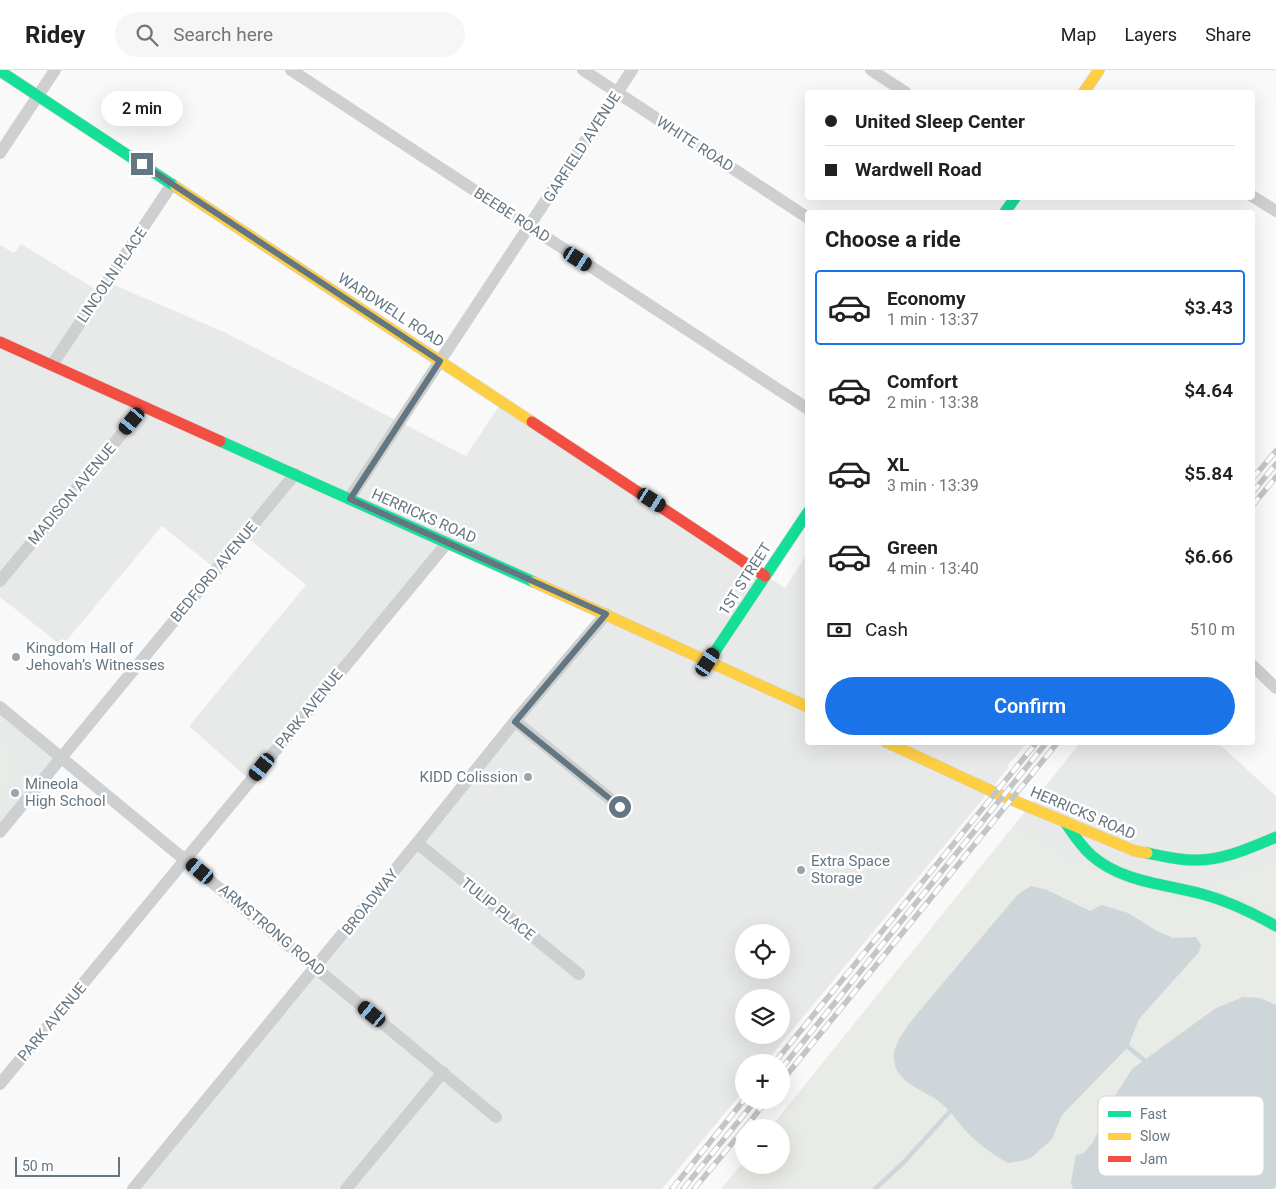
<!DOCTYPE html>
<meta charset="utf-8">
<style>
:root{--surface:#fff;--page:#f6f6f6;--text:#202124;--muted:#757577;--line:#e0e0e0;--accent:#1a73e8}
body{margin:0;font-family:Roboto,sans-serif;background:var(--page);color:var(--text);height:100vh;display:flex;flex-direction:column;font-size:19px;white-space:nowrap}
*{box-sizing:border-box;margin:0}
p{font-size:16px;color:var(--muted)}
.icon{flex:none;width:28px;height:28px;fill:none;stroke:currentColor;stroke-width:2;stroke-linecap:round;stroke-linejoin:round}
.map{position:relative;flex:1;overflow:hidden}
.sheet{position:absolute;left:805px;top:140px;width:450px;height:535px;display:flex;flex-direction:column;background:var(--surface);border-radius:5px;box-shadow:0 5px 20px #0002}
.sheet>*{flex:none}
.hud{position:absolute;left:805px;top:20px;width:450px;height:110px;border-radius:5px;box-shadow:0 5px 20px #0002;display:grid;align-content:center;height:110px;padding:0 20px;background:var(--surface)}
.controls{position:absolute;left:735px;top:854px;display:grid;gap:10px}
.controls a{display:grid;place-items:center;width:55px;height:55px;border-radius:50%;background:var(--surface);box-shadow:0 5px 20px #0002;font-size:25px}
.scale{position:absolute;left:15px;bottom:12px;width:105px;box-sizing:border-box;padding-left:5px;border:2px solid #657683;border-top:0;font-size:14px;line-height:18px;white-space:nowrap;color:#657683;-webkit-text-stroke:4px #fff;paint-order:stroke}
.end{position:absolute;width:22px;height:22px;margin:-11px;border:6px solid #657683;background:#fff;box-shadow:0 0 0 2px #fff}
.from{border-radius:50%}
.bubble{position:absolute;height:35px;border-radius:18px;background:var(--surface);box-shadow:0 5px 20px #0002;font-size:16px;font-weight:600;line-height:35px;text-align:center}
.car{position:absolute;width:15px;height:30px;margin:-15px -8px;border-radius:6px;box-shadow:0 0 4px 1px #0007;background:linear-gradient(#222 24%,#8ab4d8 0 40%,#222 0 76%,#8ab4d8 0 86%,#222 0)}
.hud b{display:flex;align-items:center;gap:18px;height:48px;font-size:19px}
.hud b+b{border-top:1px solid var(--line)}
.hud i{width:12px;height:12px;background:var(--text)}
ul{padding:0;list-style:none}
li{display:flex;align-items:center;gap:15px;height:75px;margin:0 10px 8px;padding:0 10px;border:2px solid transparent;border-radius:5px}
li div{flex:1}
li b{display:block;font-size:19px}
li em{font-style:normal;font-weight:600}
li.on{border-color:var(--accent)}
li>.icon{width:45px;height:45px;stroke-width:1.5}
h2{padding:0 20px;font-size:22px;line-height:60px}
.pay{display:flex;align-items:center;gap:12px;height:55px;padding:0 20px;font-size:19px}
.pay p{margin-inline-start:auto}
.button{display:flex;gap:10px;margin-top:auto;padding:10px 20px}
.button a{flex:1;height:58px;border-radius:30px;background:var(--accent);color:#fff;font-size:20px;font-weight:600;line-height:58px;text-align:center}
header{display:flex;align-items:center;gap:30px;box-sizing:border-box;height:70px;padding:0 25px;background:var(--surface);border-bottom:1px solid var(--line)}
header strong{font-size:24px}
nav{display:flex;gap:28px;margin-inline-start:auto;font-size:18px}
.search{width:350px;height:45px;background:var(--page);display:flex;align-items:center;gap:12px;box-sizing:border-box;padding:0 18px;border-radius:28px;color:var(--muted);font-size:19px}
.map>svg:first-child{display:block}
</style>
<header>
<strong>Ridey</strong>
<div class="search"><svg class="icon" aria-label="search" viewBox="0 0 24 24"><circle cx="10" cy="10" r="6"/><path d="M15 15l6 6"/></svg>Search here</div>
<nav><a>Map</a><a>Layers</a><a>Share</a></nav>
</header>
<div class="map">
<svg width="1276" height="1119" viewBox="0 0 1276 1119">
<rect width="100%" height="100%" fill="#f9f9f9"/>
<path fill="#e8e9e9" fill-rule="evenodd" d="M21,174l79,48 7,-10 117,50 242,124 35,-53 284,185 22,-34 1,188 219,1 -20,23 2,1 -243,295h-22v28l-82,99h-529l473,-573 -159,-73 -196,238 -62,-55 117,-141 -57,-46h-8l-19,35 -60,-48 -100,120 -62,-49v-352l14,8zM744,862h37v38h-37zM744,928h37v37h-37z
M0,639l58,49 -58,70z
M1080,673h138l58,53v142l-14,-11 -54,-18 -45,-11 -106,-41 -21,-17 -25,-11z"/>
<path fill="#e8ebe6" d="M0,659l3,3 6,27 1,23 -10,12z
M1011,759l25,11 21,17 106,41 45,11 54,18 14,11v251h-555l23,-28v4h37v-37l-10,-1z
M1276,793v51l-16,-10 -43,-17v-8l20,-4z"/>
<path fill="#ced6d9" d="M1031,816l16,4 43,21 12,-6 26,8 29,18 16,7 23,-1 5,8 -2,7 -60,67 -11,28 -66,68 -10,24 -20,18 -10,4 -14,2c-14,-8 -29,-18 -40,-30 -9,-9 -16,-21 -26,-29 -14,-13 -41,-18 -47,-39 -6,-18 12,-38 22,-51l101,-120z
M1243,927l17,1 16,7v181l-3,3h-200l-2,-7 5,-27 8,-2 9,-11 20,-43 19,-30 84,-61z"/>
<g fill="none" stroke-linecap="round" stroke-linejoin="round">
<path stroke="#ced6d9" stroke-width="4.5" d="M1123,975l5,2 16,13
M875,1119l29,-27 48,-53"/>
<g stroke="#d5d6d7" stroke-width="12">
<path id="fast" d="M0,1l176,116
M1005,142l10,-14
M220,371l314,141
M708,592l100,-150
M1065,752c8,12 15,23 26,33 30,27 74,29 111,39 26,7 51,19 74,32
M1147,783c15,3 31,7 46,7 29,1 57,-12 83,-23"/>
</g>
<g stroke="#d5d6d7" stroke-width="12">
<path id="slow" d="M1084,22l15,-22
M176,117l356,235
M534,512l274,125
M886,672l112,52 137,57 12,2"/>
</g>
<g stroke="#d5d6d7" stroke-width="12">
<path id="jam" d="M0,272l220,99
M532,352l233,154"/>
</g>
<path stroke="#cecfd0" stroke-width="12" d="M291,0l517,339
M583,0l225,148
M871,0l34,22
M0,83l55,-83
M1252,126l24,15
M52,295l120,-181
M349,429l283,-429
M0,511l144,-174
M1252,595l24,23
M0,637l496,410
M515,651l105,86
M0,762l295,-358
M417,773l162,131
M0,1014l447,-541
M133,1119l284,-346 98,-122 91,-107
M346,1119l97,-117"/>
<use href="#fast" stroke="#16e098" stroke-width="11"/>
<use href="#slow" stroke="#ffcf43" stroke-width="11"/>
<use href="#jam" stroke="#f24e42" stroke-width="11"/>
<g stroke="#c3c5c6" stroke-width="5.5">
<path id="rail" d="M1252,409l24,-28
M1252,423l24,-29
M1252,436l24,-29
M775,992l262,-320
M781,999l266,-327
M781,1012l277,-340
M745,1058l22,-28
M672,1119l72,-89
M683,1119l73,-89
M694,1119l50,-60"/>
</g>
<use href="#rail" stroke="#fff" stroke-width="4" stroke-dasharray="11" stroke-linecap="butt"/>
</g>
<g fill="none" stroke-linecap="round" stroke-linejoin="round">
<path stroke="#657683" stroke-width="6" d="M142,94l298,197 -90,138 256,115 -91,108 105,85"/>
</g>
<g fill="#99a4ac" stroke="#fff" stroke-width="2">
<circle cx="16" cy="587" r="5"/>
<circle cx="528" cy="707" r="5"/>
<circle cx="15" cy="723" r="5"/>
<circle cx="801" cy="800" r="5"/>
</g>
<g text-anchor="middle" stroke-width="5" stroke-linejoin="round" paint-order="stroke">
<g font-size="15" fill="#657683" stroke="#fff">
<text transform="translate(695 74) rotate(33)" y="5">WHITE ROAD</text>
<text transform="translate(582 77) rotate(-57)" y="5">GARFIELD AVENUE</text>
<text transform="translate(512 145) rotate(33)" y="5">BEEBE ROAD</text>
<text transform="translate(112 205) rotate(-56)" y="5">LINCOLN PLACE</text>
<text transform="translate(391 240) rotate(33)" y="5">WARDWELL ROAD</text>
<text transform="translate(72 424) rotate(-50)" y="5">MADISON AVENUE</text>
<text transform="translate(424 446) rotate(24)" y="5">HERRICKS ROAD</text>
<text transform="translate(214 502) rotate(-50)" y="5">BEDFORD AVENUE</text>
<text transform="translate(745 509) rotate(-57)" y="5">1ST STREET</text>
<text transform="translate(309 639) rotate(-51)" y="5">PARK AVENUE</text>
<text transform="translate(1083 743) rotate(23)" y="5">HERRICKS ROAD</text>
<text transform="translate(370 832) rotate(-51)" y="5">BROADWAY</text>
<text transform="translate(498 839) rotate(39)" y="5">TULIP PLACE</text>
<text transform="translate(272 860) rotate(40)" y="5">ARMSTRONG ROAD</text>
<text transform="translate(52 952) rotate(-50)" y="5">PARK AVENUE</text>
</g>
<g font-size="15" fill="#657683" stroke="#fff" text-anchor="start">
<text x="26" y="583">Kingdom Hall of<tspan x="26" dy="17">Jehovah’s Witnesses</tspan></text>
<text x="518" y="712" text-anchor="end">KIDD Colission</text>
<text x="25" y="719">Mineola<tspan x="25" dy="17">High School</tspan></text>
<text x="811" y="796">Extra Space<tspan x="811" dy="17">Storage</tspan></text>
</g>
</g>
<rect x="1098" y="1026" width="166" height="80" rx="8" fill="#fff" stroke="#d1d6da" stroke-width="1"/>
<rect x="1108" y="1041" width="23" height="6" fill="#16e098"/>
<rect x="1108" y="1063" width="23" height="7" fill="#ffcf43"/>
<rect x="1108" y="1086" width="23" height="6" fill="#f24e42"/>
<g font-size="14" fill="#657683">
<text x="1140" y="1049">Fast</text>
<text x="1140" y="1071">Slow</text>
<text x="1140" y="1094">Jam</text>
</g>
</svg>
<div class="controls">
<a><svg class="icon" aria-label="locate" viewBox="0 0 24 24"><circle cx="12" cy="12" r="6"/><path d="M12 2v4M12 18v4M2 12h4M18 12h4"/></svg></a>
<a><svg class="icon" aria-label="layers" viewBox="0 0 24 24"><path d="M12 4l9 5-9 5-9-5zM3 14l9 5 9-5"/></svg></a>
<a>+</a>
<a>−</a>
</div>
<div class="scale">50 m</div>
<i class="end from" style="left:620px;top:737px"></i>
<i class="end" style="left:142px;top:94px"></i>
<div class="bubble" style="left:101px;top:21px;width:82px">2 min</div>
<i class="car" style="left:578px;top:189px;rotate:123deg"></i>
<i class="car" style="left:132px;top:351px;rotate:220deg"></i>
<i class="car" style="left:652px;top:430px;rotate:123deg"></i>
<i class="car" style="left:708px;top:592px;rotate:33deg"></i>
<i class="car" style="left:262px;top:697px;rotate:219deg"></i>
<i class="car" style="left:200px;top:801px;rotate:310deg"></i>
<i class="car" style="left:372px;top:944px;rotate:310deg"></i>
<div class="hud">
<b><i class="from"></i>United Sleep Center</b>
<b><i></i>Wardwell Road</b>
</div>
<section class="sheet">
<h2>Choose a ride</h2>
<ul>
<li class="on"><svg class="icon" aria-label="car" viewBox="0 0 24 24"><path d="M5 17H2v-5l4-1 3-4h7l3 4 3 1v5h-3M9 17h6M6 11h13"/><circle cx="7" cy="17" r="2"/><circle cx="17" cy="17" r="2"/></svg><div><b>Economy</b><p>1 min · 13:37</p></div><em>$3.43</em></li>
<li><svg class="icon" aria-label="car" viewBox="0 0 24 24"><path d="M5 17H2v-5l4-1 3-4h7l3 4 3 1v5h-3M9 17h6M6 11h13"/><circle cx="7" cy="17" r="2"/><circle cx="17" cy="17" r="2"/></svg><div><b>Comfort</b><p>2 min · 13:38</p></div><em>$4.64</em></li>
<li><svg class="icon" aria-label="car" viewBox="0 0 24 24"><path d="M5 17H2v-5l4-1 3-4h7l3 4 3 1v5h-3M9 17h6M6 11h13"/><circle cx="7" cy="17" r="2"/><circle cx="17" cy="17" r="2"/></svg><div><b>XL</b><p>3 min · 13:39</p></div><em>$5.84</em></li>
<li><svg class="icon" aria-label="car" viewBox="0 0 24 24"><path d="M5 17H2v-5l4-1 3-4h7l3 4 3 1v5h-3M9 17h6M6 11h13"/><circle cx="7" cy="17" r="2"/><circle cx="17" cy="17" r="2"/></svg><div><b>Green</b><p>4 min · 13:40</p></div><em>$6.66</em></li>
</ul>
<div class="pay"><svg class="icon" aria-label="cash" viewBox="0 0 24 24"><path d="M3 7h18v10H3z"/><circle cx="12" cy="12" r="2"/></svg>Cash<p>510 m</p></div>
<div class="button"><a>Confirm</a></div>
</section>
</div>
